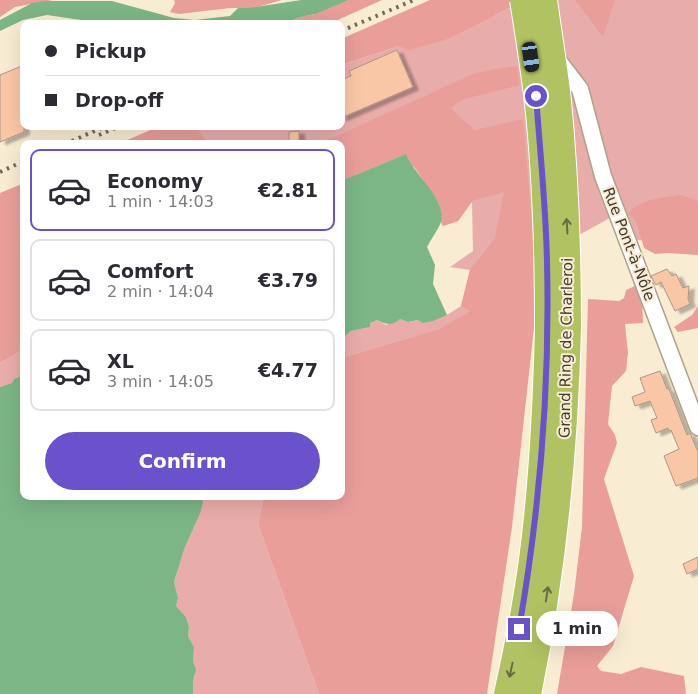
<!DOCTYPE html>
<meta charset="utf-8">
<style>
:root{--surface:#fff;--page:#f2f2f3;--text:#2b2b33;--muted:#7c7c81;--line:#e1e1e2;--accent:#6a52cc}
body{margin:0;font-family:"DejaVu Sans",sans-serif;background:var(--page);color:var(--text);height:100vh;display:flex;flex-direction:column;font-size:19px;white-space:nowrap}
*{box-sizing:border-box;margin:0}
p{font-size:16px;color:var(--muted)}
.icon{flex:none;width:28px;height:28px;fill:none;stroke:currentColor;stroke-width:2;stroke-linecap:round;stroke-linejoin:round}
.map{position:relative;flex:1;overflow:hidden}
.details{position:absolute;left:20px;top:140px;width:325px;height:360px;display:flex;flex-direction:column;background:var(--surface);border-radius:10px;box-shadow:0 5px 20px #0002}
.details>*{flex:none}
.guide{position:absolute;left:20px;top:20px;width:325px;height:110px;border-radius:10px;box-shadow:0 5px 20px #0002;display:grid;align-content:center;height:110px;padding:0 25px;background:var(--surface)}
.end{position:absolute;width:22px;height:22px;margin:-11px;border:6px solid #6a52cc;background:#fff;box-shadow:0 0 0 2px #fff}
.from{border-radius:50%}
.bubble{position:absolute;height:35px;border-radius:18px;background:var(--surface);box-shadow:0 5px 20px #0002;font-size:16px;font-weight:600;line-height:35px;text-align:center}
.car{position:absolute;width:15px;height:30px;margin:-15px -8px;border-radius:6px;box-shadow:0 0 4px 1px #0007;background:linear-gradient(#222 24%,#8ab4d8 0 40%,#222 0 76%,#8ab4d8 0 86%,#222 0)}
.guide b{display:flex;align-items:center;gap:18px;height:48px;font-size:19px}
.guide b+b{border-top:1px solid var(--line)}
.guide i{width:12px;height:12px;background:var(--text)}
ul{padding:9px 0 0;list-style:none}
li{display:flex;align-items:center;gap:15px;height:82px;margin:0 10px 8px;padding:0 15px;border:2px solid var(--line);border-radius:10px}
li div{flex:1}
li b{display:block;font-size:19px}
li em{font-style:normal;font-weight:600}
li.current{border-color:var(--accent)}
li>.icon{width:45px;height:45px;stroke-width:1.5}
.primary-button{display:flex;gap:10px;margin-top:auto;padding:10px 25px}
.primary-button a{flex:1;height:58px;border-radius:30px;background:var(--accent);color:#fff;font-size:20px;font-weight:600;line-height:58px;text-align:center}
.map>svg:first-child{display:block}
</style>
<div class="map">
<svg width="698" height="694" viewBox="0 0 698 694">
<defs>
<filter id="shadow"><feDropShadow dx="5.5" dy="3" stdDeviation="1" flood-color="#0004"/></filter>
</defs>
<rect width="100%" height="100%" fill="#f8ecd3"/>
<path fill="#e8adaa" d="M523,0h175v241l-71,-1 -10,-26 -123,68 -22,29 -32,18 -99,29v-18l10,-9 18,-4 1,-4 7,-3 9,5 14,-6 8,3 39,-7 14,-9 9,-36 -20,-3 23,-16 -1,-49 -14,19 -15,5 -2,-4 -2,-18 -34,-50 -64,27v-37h-149l3,-18h146v-61l58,-19 50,-7 40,-20z
M24,349v26l-10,4 -1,4 -13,4v-24z
M201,496h63l-6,28 61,170h-126v-12l2,-7 -2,-13 1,-15 -6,-11 1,-9 -3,-10 -10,-11 2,-8 -4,-16 11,-35 15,-33z"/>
<path fill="#e99e9a" d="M0,0h53l-38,7 -15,10z
M174,0h108l-28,8h-24l-51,6 -9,-2 5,-9z
M336,0h46l-53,24h-43l11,-6 18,-4z
M430,0h93l-34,19 -40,20 -41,11 -9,-4 -58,19v-26z
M575,0h40l-12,37z
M517,66l3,19 -56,14 -14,9 25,22 48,-11 12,140 -1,69 -22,199 -25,167h-168l-61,-170 6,-28h77v-138l98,-29 32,-18 -10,-5 9,-36 25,-32 9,-46 -32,9 -14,20 -15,5 -2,-4 -2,-18 -23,-36 -7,-4 -3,-10 -65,27v-37h-22l154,-70 22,-5z
M160,126h35l14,18h-91z
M24,183v166l-24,14v-170z
M681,195l17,6v54l-31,-2 -12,1 -11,-6 -8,-27 -8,-8c16,-15 31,-15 53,-18z
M635,286l7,10 1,27 -18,1 3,29 -2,18 -14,15 -4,38 7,11 2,8 -13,36 30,97 -21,70 -16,20 4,5 20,3 20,-7 43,9 2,18h-129l17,-100 8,-67 6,-228 31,2 5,-3 2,-8z
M698,306v22l-20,4 -4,-5 18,-12z"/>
<path fill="#7cb586" d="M301,0h47l-33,14 -18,4 -13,6h-176l-61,-9 -24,5 -23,11v-11l32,-17 13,-2h67l62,17 21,2 35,-4 8,-8h11z
M406,154c7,20 41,45 35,68 -3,8 -10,17 -14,25l8,18 -2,19 14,31 -14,6 -10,2 -5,-3 -10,2 -8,-3c-8,7 -13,6 -23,1l-7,3v4l-19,4 -10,9v-159z
M24,375v121h177l2,6 -3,12 -15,33 -11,35 4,16 -2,8 10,11 3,10 -1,9 6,11 -1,15 3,7 -3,13v12h-193v-307l12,-4 2,-4z"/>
<path fill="#fac7a6" stroke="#ac9586" filter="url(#shadow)" d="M397,50l16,37 -72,31v-38l10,-4 -2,-5z
M24,65v67l-24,10v-67z
M299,131v10h-10v-9z
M667,269l5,7 4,-2 7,14 6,-2 -1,13 2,5 -15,7 -14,-29 -5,3 -5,-9z
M660,371l7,18h2l18,46 3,-2 8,19v26l-22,8 -12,-30 15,-7 -8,-19 -2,1 -1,-3 -12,5 -5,-13 6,-2 -7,-17 -15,5 -3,-9 13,-5 -5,-14z
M698,557v12l-11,5 -4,-10z"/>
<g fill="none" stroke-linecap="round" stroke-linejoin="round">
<g stroke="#ada28b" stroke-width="19">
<path id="minor" d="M554,55l26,34 23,87 95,251"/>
</g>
<g stroke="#fff" stroke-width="26">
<path id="highway" d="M506,694c9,-40 17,-80 23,-120 12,-81 16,-164 18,-247
M529,694c25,-121 37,-243 40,-367"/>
</g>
<use href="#minor" stroke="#fff" stroke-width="16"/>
<use href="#highway" stroke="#b1c263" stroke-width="24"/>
<path stroke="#70695c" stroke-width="4" stroke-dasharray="2.5 5" stroke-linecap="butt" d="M341,31l73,-31
M99,135l21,-9
M65,144l41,-18
M0,172l24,-11"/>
<g stroke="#fff" stroke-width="26" stroke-linecap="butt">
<path id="highway-bridge" d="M522,0c5,31 10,63 14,95 9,77 11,155 11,232
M545,0c4,30 9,60 13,91 8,78 11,157 11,236"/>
</g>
<use href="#highway-bridge" stroke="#b1c263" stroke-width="24"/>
</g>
<defs><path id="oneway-shaft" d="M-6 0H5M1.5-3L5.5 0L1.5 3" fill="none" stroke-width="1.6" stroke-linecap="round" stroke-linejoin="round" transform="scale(1.25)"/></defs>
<g stroke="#686b43">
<use href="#oneway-shaft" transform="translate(567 226) rotate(-93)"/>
<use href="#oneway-shaft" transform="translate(547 594) rotate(-81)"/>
<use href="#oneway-shaft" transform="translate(511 670) rotate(102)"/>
</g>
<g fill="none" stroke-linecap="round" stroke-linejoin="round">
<path stroke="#6a52cc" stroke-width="6" d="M519,629c21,-121 31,-244 28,-367 -1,-55 -7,-111 -11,-166"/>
</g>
<g text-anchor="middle" stroke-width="4" stroke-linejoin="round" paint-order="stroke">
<g font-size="15" fill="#413c32" stroke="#f8ecd3">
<text transform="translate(629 244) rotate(69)" y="5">Rue Pont-à-Nôle</text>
<text transform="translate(566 348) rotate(-89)" y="5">Grand Ring de Charleroi</text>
</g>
</g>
</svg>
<i class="end from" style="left:536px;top:96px"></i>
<i class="end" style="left:519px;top:629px"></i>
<div class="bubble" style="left:536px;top:611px;width:82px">1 min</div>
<i class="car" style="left:531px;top:57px;rotate:172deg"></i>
<div class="guide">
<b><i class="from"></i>Pickup</b>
<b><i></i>Drop-off</b>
</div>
<section class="details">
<ul>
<li class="current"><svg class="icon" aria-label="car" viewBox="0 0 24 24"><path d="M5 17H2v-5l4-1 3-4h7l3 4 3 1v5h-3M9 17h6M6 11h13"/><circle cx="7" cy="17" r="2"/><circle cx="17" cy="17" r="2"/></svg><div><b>Economy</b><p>1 min · 14:03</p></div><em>€2.81</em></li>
<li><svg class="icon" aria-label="car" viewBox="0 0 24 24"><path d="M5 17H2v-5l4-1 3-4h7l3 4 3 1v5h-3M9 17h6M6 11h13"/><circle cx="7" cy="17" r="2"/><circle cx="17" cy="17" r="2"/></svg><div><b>Comfort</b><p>2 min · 14:04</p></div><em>€3.79</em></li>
<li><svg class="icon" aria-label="car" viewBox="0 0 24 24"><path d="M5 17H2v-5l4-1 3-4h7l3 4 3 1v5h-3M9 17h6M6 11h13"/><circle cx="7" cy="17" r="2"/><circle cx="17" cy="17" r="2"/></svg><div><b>XL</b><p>3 min · 14:05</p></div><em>€4.77</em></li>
</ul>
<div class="primary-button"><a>Confirm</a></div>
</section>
</div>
